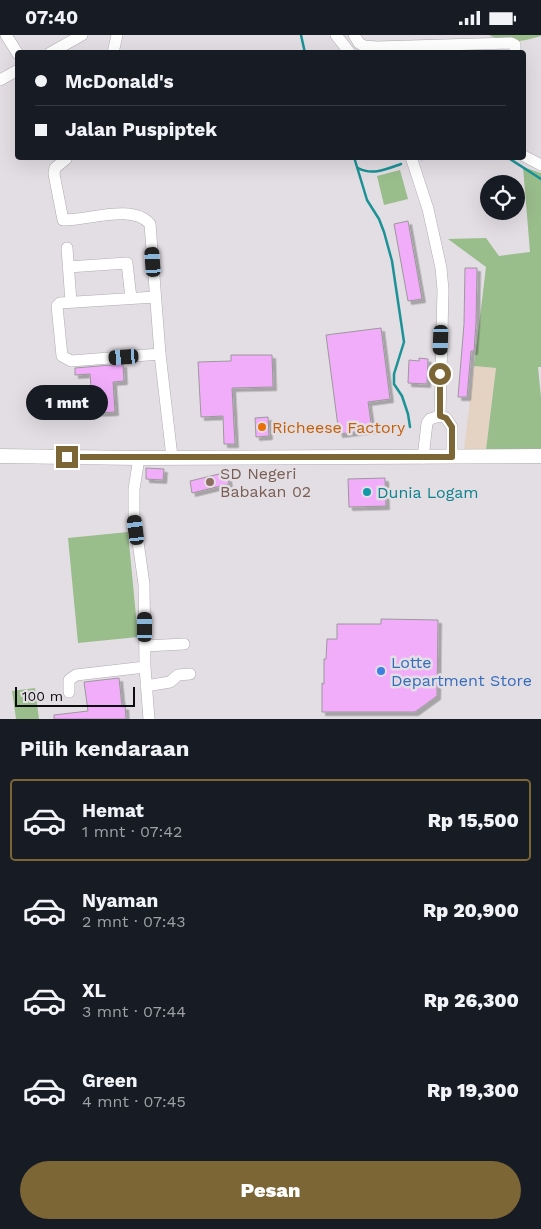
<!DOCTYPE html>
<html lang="id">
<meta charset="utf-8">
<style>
:root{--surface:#171b24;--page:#20242c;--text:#f1f3f6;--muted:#9ea1a6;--line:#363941;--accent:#7c6636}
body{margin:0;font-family:"Work Sans",sans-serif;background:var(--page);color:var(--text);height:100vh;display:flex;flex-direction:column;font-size:19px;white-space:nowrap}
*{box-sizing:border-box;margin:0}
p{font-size:16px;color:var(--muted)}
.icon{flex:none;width:28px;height:28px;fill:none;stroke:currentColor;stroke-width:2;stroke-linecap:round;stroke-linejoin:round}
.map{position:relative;height:684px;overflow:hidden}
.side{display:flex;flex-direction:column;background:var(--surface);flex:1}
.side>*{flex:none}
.guide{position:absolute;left:15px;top:15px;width:511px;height:110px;border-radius:5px;box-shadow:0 5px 20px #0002;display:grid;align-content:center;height:110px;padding:0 20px;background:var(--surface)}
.buttons{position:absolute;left:480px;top:140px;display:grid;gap:10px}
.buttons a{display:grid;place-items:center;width:45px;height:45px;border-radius:50%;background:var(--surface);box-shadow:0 5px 20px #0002;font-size:25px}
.scale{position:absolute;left:15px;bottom:12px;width:120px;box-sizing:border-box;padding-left:5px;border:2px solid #0c0b0d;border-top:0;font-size:14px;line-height:18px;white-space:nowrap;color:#0c0b0d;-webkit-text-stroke:4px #e3dee3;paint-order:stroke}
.end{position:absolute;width:22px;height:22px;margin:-11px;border:6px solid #7c6636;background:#fff;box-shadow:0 0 0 2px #fff}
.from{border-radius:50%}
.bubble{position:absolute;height:35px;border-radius:18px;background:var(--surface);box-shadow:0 5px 20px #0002;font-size:16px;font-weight:800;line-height:35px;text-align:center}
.car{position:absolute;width:15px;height:30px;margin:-15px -8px;border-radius:6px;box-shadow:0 0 4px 1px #0007;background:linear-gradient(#222 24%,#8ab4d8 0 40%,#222 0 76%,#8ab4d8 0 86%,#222 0)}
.guide b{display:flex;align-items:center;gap:18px;height:48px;font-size:19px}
.guide b+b{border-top:1px solid var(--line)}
.guide i{width:12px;height:12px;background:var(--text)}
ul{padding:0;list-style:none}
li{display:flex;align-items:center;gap:15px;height:82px;margin:0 10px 8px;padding:0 10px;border:2px solid transparent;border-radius:5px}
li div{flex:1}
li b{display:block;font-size:19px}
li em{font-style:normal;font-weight:800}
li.active{border-color:var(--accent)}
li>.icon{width:45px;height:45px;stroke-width:1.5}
h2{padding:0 20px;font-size:22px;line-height:60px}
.button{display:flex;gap:10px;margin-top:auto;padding:10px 20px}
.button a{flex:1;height:58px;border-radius:30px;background:var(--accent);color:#fff;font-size:20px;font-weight:800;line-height:58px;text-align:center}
.status{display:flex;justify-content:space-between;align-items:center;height:35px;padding:0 25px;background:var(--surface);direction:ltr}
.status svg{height:14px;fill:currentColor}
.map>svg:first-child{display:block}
</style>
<div class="status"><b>07:40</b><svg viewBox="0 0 49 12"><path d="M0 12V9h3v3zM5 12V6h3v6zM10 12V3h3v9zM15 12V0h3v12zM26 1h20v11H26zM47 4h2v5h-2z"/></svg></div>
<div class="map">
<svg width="541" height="684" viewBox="0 0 541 684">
<defs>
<filter id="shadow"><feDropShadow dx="3.5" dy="3.5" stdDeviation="0" flood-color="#0004"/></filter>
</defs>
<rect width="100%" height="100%" fill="#e3dee3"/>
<path fill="#e4d3c2" d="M474,331l22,2 -10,82h-22z"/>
<path fill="#9abd8c" d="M489,0h52v1c-22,6 -31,9 -52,-1z
M523,132l18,6v194h-3l3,30v53h-55l10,-82 -22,-2 12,-99 -38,-28 38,-1 13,18 31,-4z
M400,135l8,29 -24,6 -7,-29z
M128,497l10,105 -60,6 -10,-105z
M35,653l4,31h-23l-4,-28z"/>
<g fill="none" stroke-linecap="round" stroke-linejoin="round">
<path stroke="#1a9296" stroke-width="2.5" d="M301,0l4,18
M354,122l13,43 12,19 5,13 8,29 12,81 -10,32v10l8,12 6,18 2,13
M507,122l34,22
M422,124l3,-2
M358,133c14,8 29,1 43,-4"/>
</g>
<path fill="#f1adfa" stroke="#9c989c" filter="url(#shadow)" d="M408,186l14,78 -14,2 -14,-77z
M465,233h12l-1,55 -2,28h-3l-4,46h-9l6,-73z
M381,293l9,71 -22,3 4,28 -33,4 -13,-99z
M231,320h41l1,32 -41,1 3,56h-11l-1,-28 -22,1 -3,-55 33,-1z
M419,323l9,1 -1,25 -19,-1 1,-23 10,1z
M123,329l1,17 -11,1 2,30 -22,1 -3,-39 -15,1v-7z
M268,382l1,19 -13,1 -1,-19z
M146,433l18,1 -1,11 -17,-1z
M227,437l2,12 -37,9 -2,-12z
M385,443l1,28 -37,1 -1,-28z
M381,584l57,1 -1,76 -22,16h-93v-29l2,1v-25h2l1,-20h10v-15h44z
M119,643l3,29 3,-1 1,13h-72v-4l34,-4 -4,-29z"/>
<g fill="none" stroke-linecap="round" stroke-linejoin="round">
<g stroke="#afabb0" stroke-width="12">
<path id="minor" d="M6,0l12,19
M336,0l14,18
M354,0l5,8 5,3 13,1 134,-4 4,2v8
M50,18l32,-18
M113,18l4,-18
M0,45l18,-10
M524,121l17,9
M411,122l17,52 13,59 2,22 -3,126
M66,124l-11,9 -1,6 9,46c24,1 69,-17 87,4l10,130 12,103
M67,213l4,54
M68,232l59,-4 4,35
M155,262l-95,6 -3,3 5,50 9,5 89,-7
M139,423l-5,31v25l10,70 1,83 4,52
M423,423l4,-35 3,-4 10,-3 6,2 6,9v30
M145,611l39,-2
M146,651l24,-4 8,-7 12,-1
M69,657v-12l7,-5 69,-8"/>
</g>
<g stroke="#afabb0" stroke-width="15">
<path id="major" d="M0,421l139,2 402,-2"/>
</g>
<use href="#minor" stroke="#fff" stroke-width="11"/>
<use href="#major" stroke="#fff" stroke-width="14"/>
</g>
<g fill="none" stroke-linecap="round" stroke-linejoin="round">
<path stroke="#7c6636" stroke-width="6" d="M67,422h385v-30l-6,-9 -6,-2v-42"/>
</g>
<circle fill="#e8710a" stroke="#e3dee3" stroke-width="2" cx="262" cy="392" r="5"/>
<circle fill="#8d6e63" stroke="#e3dee3" stroke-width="2" cx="210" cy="447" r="5"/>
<circle fill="#0f9aa8" stroke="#e3dee3" stroke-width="2" cx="367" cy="457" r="5"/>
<circle fill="#3f7fe0" stroke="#e3dee3" stroke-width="2" cx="381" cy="636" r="5"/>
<g text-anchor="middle" stroke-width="5" stroke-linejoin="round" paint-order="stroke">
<g font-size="16" fill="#c56008" stroke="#e3dee3" text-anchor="start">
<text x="272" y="398">Richeese Factory</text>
</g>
<g font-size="16" fill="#785e54" stroke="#e3dee3" text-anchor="start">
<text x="220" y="444">SD Negeri<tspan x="220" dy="18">Babakan 02</tspan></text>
</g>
<g font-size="16" fill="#0d838f" stroke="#e3dee3" text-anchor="start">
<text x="377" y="463">Dunia Logam</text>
</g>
<g font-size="16" fill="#366cbe" stroke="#e3dee3" text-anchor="start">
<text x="391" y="633">Lotte<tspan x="391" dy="18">Department Store</tspan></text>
</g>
</g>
</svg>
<div class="buttons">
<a><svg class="icon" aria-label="locate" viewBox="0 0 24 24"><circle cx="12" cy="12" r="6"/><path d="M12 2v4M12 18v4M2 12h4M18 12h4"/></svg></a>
</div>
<div class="scale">100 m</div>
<i class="end from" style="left:440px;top:339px"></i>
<i class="end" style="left:67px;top:422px"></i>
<div class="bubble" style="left:26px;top:350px;width:82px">1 mnt</div>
<i class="car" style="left:153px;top:227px;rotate:356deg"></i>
<i class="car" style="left:441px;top:305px;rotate:182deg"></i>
<i class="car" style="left:124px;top:322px;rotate:266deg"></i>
<i class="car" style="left:136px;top:495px;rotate:353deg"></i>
<i class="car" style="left:145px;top:592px;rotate:0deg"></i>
<div class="guide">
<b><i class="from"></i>McDonald's</b>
<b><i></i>Jalan Puspiptek</b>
</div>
</div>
<section class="side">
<h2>Pilih kendaraan</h2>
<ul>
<li class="active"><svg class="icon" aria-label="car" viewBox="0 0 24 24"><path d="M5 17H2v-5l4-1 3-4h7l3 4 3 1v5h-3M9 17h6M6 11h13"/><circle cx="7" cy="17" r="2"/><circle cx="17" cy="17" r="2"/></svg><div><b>Hemat</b><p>1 mnt · 07:42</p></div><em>Rp 15,500</em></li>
<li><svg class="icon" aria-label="car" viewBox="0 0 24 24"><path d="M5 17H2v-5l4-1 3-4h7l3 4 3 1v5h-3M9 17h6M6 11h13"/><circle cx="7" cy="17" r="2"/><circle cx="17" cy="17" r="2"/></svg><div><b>Nyaman</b><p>2 mnt · 07:43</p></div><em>Rp 20,900</em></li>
<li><svg class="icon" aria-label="car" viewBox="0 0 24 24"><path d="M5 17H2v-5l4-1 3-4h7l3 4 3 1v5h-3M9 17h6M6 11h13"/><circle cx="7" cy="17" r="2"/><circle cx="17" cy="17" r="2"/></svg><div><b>XL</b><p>3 mnt · 07:44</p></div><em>Rp 26,300</em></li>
<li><svg class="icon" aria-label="car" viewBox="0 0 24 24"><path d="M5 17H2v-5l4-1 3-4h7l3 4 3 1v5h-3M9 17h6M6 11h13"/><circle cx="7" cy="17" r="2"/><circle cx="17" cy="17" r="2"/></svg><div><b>Green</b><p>4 mnt · 07:45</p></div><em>Rp 19,300</em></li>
</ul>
<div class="button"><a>Pesan</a></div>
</section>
